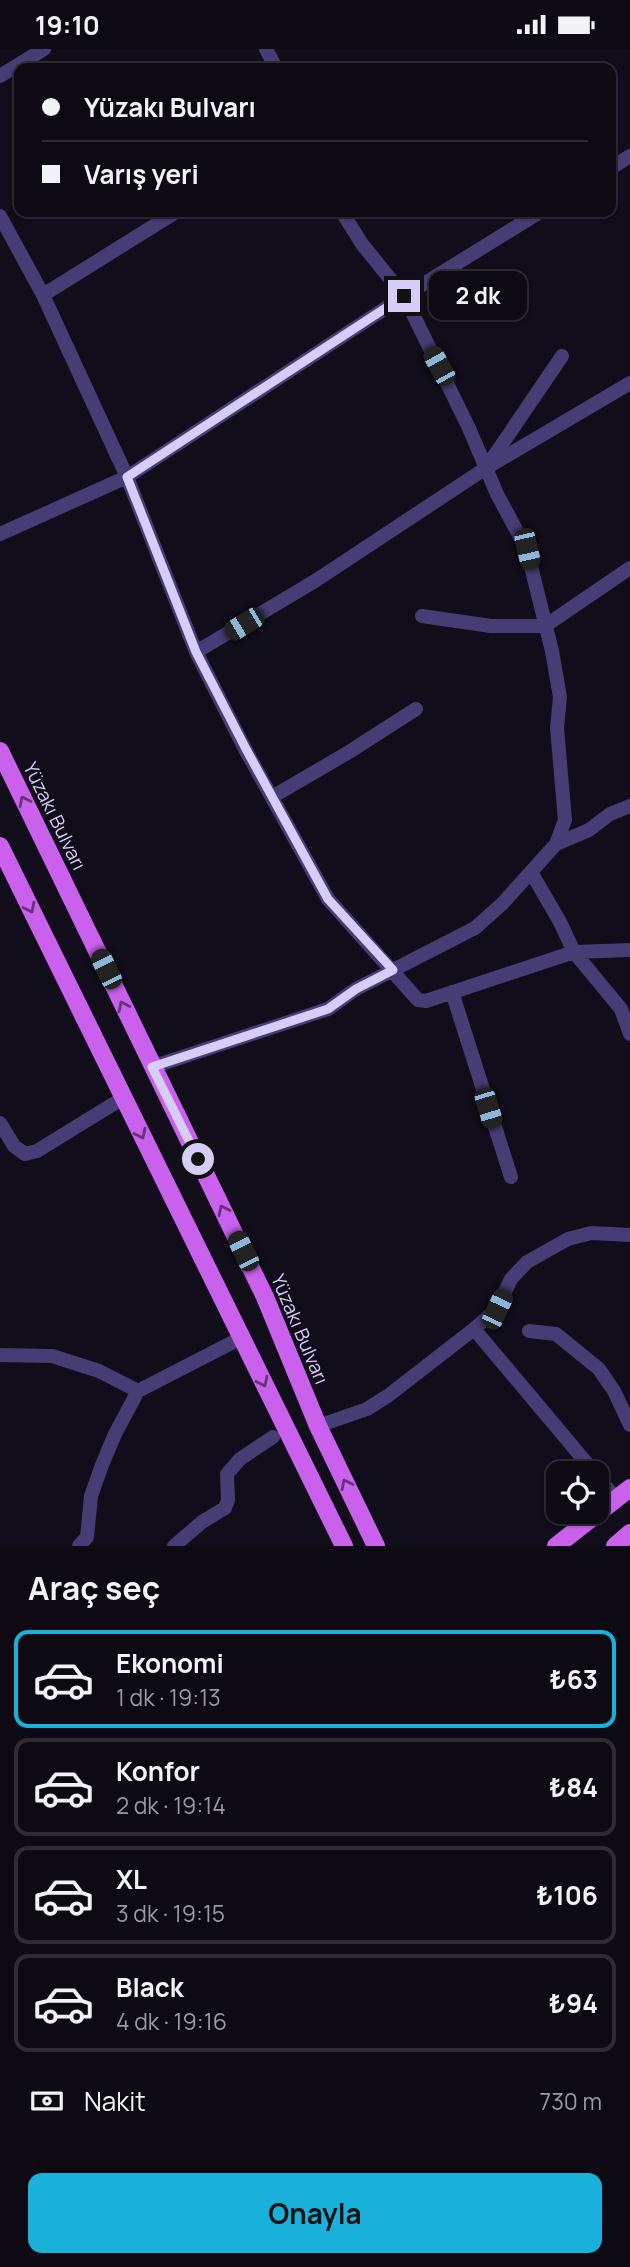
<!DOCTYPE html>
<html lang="tr">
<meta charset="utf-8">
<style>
:root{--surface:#0d0a14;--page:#16131d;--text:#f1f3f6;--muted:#9a9aa0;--line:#2d2b34;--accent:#19b0da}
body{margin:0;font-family:Manrope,sans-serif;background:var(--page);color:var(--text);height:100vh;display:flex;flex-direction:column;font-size:26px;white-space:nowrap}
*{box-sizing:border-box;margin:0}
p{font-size:23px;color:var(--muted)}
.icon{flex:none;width:38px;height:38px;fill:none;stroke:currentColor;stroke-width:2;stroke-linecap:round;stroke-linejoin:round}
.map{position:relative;height:1497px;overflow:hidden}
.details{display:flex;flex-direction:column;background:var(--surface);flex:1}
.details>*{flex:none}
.hud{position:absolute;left:14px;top:14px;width:602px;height:154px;border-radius:14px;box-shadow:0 2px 5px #0004,0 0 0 2px var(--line);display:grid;align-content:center;height:154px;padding:0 28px;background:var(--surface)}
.buttons{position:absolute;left:546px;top:1412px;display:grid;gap:14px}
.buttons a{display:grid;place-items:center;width:63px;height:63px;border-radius:14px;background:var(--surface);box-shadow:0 2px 5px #0004,0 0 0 2px var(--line);font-size:35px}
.end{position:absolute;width:32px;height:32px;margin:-16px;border:9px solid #d7cdf9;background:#111;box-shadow:0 0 0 4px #111}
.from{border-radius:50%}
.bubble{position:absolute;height:49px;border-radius:14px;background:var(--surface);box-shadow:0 2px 5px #0004,0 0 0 2px var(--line);font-size:23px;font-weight:700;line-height:49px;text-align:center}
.car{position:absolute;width:21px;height:42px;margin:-21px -10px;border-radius:9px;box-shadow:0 0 5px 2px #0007;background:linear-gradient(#222 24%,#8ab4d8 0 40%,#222 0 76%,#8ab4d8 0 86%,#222 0)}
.hud b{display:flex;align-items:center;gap:24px;height:66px;font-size:26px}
.hud b+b{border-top:2px solid var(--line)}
.hud i{width:18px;height:18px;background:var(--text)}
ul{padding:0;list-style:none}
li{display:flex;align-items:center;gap:21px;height:98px;margin:0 14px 10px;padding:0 14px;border:4px solid var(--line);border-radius:14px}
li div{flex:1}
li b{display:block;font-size:26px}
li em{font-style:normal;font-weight:700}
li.active{border-color:var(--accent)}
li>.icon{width:63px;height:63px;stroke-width:1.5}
h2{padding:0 28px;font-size:32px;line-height:84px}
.pay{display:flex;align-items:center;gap:18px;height:77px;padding:0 28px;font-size:26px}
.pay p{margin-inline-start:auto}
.primary-button{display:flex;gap:14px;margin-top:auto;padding:14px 28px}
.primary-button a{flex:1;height:80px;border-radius:14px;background:var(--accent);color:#111;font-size:28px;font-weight:700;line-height:80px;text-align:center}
.status{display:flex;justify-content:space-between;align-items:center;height:49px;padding:0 35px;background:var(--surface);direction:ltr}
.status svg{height:19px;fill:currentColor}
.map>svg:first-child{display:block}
</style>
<div class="status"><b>19:10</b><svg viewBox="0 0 49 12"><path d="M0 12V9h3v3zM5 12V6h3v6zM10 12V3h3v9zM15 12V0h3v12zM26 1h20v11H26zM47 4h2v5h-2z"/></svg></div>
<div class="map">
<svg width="630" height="1497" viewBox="0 0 630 1497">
<rect width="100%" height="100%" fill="#110d1b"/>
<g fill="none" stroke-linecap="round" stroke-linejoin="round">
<path stroke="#463d75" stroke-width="14" d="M266,0l10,19
M0,27l44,-27
M611,119l19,-12
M0,167l43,79 84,182 69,175 49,97 83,150 90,101 8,1 148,-49 56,-2
M43,246l133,-83
M488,416l74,-109
M0,485l127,-57 277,-181 136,-84
M422,567l69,10h54l85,-58
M196,603l119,-71 171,-113 144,-85
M272,748l77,-45 67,-43
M556,795l33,-14 21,-16 20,-8
M531,823l29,50 14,30 47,57 9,25
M452,943l59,185
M152,1018l176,-58 28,-20 119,-61 27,-24 54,-60 9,-24 -8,-92 3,-31 -8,-46 -25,-101 -30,-56 -29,-68 -64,-130 -42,-52 -20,-32
M0,1074l14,23 11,8 12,-3 86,-53
M474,1280l121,144
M529,1282l27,3 43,35 15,22 16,34
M0,1306l52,1 47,15 39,20
M318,1377l49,-17 22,-14 85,-66 23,-20 14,-30 16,-17 41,-23 23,-6 39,2
M597,1427l19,23
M79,1497l8,-9 4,-41 11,-31 13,-31 23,-43 103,-53
M174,1497l28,-24 23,-14 3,-8 -1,-26 13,-15 33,-22"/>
<path stroke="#c961ed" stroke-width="18" d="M0,702l265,546 53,129 58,120
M0,797l344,700
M556,1497l74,-58
M615,1497l15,-13"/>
</g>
<defs><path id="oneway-chevron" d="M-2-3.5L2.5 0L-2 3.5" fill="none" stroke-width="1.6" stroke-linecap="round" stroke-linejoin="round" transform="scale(1.75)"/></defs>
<g stroke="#643379">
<use href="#oneway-chevron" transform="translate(24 752) rotate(-116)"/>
<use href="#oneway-chevron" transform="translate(30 859) rotate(64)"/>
<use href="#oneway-chevron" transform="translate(123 957) rotate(-116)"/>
<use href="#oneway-chevron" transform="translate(141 1085) rotate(64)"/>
<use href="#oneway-chevron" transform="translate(223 1161) rotate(-116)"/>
<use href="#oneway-chevron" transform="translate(263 1333) rotate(64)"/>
<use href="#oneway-chevron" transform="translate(346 1435) rotate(-116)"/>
</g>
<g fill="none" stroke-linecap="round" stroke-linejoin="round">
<path stroke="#d7cdf9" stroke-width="9" d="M198,1110l-46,-92 176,-58 28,-20 37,-19 -65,-71 -82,-150 -50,-97 -69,-175 277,-181"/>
</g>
<g text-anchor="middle" stroke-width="5" stroke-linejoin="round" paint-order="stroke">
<g font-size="19" fill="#d7cdf9" stroke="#110d1b">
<text transform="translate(55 767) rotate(64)" y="7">Yüzakı Bulvarı</text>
<text transform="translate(300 1280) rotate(67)" y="7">Yüzakı Bulvarı</text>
</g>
</g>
</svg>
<div class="buttons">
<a><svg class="icon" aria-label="locate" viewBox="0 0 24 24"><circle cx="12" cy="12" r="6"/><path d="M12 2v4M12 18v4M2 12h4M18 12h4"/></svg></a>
</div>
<i class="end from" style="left:198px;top:1110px"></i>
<i class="end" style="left:404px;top:247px"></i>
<div class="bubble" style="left:429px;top:222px;width:98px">2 dk</div>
<i class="car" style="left:439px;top:317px;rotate:331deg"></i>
<i class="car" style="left:527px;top:500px;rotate:167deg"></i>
<i class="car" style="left:244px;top:575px;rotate:239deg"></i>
<i class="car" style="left:106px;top:920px;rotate:334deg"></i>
<i class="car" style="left:488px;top:1059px;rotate:163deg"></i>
<i class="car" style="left:243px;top:1202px;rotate:334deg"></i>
<i class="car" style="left:497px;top:1260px;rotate:25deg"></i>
<div class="hud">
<b><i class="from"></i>Yüzakı Bulvarı</b>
<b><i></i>Varış yeri</b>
</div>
</div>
<section class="details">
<h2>Araç seç</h2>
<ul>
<li class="active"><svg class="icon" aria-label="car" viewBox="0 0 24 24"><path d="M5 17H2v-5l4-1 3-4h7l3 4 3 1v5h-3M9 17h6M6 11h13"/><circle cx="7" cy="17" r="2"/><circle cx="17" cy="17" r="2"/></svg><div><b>Ekonomi</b><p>1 dk · 19:13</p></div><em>₺63</em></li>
<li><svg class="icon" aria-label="car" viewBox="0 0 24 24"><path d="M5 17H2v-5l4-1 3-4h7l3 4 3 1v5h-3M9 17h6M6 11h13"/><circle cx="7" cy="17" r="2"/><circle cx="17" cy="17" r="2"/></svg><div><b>Konfor</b><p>2 dk · 19:14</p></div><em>₺84</em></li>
<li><svg class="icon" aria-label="car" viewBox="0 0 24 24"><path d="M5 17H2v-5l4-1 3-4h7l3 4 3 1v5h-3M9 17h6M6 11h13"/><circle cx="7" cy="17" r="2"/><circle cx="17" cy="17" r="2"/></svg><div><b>XL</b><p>3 dk · 19:15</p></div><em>₺106</em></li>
<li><svg class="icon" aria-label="car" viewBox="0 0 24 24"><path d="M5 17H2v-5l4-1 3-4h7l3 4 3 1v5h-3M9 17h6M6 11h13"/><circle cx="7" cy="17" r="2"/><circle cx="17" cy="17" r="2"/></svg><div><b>Black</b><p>4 dk · 19:16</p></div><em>₺94</em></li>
</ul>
<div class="pay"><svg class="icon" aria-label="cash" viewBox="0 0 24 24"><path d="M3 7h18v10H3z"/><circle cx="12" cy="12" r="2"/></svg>Nakit<p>730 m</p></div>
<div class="primary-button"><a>Onayla</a></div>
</section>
